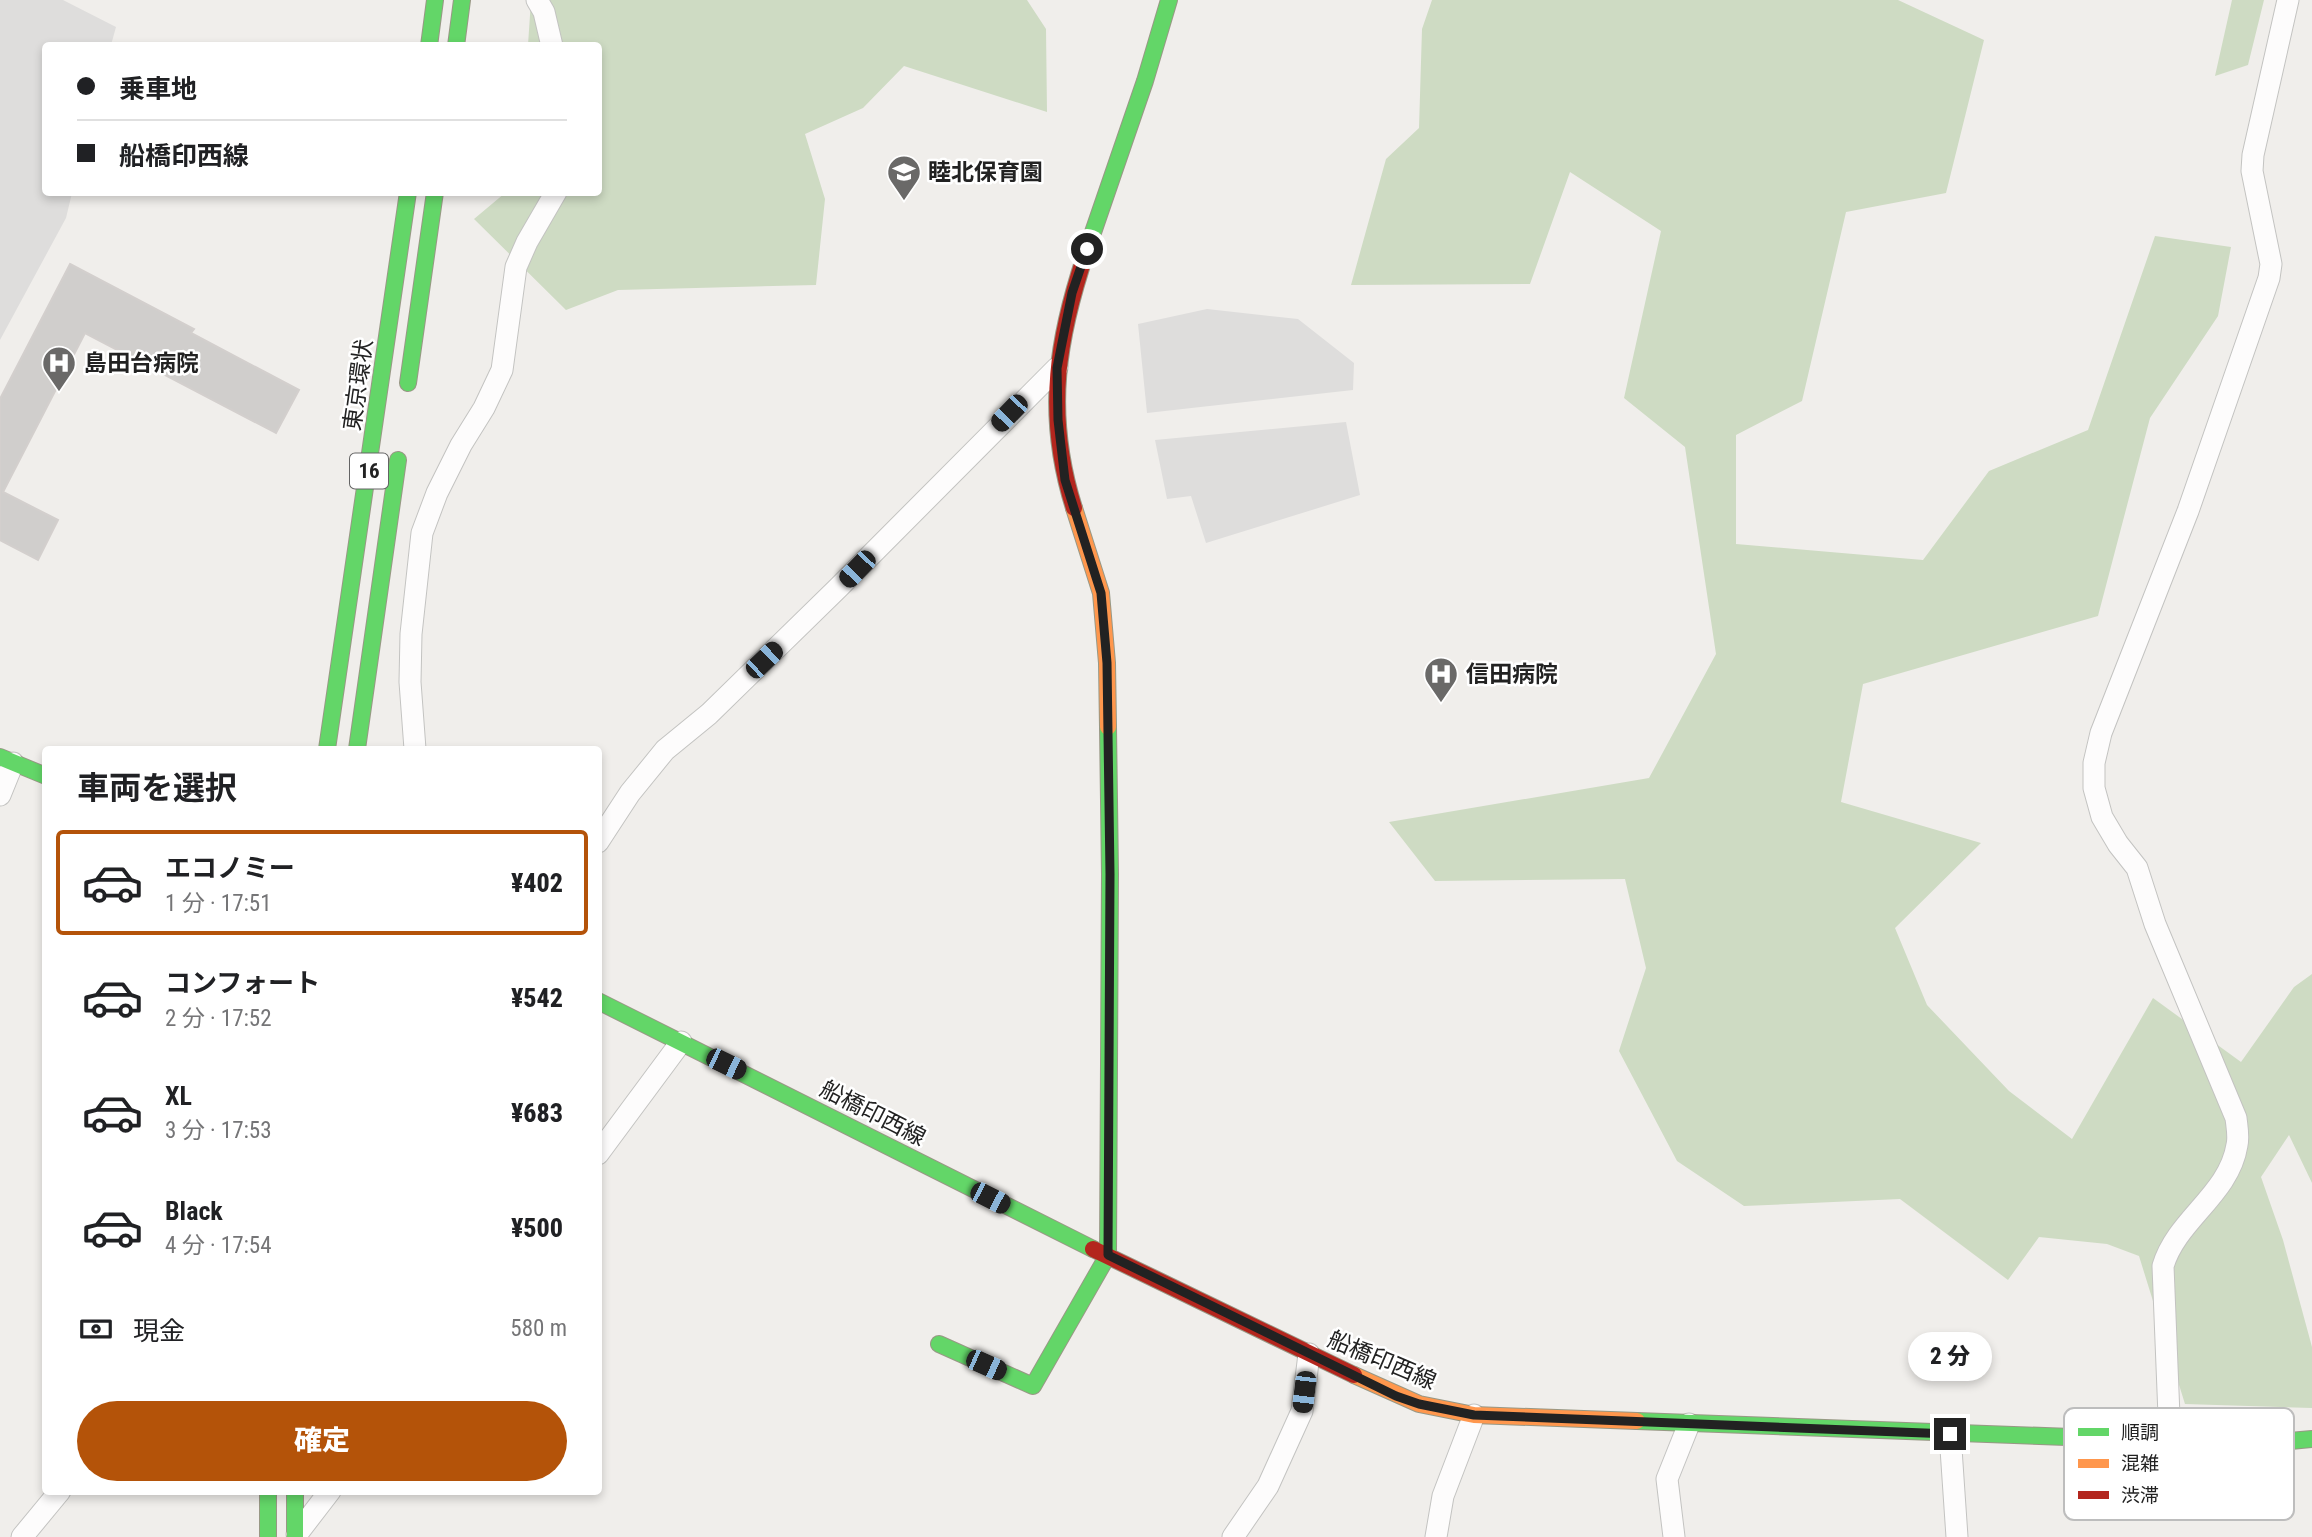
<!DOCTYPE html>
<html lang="ja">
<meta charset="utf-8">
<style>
:root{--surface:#fff;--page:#f6f6f6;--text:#202124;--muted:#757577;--line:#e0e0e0;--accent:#b45309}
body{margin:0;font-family:"Roboto Condensed","Noto Sans JP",sans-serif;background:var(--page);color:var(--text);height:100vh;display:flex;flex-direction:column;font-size:26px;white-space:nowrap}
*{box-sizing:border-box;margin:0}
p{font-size:23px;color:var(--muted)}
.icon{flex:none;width:38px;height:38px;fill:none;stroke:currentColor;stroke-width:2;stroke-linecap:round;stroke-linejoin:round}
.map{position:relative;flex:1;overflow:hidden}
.side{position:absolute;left:42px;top:746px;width:560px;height:749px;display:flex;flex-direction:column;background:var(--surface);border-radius:7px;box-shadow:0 4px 10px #0003}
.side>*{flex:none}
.hud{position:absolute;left:42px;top:42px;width:560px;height:154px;border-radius:7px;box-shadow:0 4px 10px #0003;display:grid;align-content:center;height:154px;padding:0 35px;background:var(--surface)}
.end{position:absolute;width:32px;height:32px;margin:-16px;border:9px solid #222;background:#fff;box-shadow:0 0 0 4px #fff}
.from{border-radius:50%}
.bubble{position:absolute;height:49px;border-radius:24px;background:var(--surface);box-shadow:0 4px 10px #0003;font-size:23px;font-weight:800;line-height:49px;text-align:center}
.car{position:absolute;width:21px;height:42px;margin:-21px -10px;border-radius:9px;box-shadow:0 0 5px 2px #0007;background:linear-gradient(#222 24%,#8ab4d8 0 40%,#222 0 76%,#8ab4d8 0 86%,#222 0)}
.hud b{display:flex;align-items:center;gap:24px;height:66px;font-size:26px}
.hud b+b{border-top:2px solid var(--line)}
.hud i{width:18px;height:18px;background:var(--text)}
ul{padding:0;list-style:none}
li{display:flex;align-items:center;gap:21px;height:105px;margin:0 14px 10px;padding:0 21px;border:4px solid transparent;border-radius:7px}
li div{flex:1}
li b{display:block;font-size:26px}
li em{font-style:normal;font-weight:800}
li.active{border-color:var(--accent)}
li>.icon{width:63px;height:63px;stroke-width:1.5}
h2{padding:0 35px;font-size:32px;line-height:84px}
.pay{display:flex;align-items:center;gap:18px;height:77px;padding:0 35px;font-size:26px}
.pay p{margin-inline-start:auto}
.action{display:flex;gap:14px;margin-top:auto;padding:14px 35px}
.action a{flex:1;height:80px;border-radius:42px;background:var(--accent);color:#fff;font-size:28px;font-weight:800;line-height:80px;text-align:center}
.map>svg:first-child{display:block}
</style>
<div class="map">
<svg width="2312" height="1537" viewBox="0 0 2312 1537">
<rect width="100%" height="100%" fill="#f0eeeb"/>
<path fill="#cedbc3" d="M531,0h496l19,29 1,83 -143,-46 -41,42 -58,26 20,65 -9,86 -198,5 -52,20 -92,-91 31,-26 93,-1v-146l-70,-1z
M1432,0h466l86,40 -38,153 -100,19 -44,189 -66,34v109l187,16 66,-89 99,-41 67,-194 76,11 -13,69 -68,102 -52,198 -235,68 -22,118 140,41 -86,85 32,77 82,86 63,48 81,-141 88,64 53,-75 18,-13v209l-23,-48 -28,42 22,63 29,107v61l-127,-4 -46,-148 -32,-12 -68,-7 -31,43 -108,-81 -156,7 -67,-45 -58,-110 27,-83 -21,-89 -190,2 -46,-59 260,-44 67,-124 -31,-207 -61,-49 37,-167 -91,-59 -40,112 -179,1 35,-126 33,-31 3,-99z
M2232,0h32l-16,65 -33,11z"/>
<path fill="#dedddc" d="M0,0h63l53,27 -5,18 -65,1v146l26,1 -6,25 -66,122z
M1207,309l91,10 56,44 -1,27 -206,23 -9,-89z
M1346,422l14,73 -154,48 -15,-47 -24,3 -12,-59z"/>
<path fill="#d0cecc" stroke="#d3cfcd" stroke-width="2" d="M70,264l124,65 -3,4 108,57 -23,43 -191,-100 -82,159 55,28 -20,40 -38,-20v-141z"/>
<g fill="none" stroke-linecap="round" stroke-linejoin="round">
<g stroke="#c3c3c1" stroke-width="23">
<path id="street" d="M537,0l7,12 8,34
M415,749l-5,-67 1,-48 11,-101 15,-40 24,-48 23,-37 18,-38 14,-103 11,-25 29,-50
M0,795l13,-32
M598,842l32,-49 35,-43 44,-36 129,-126 219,-220
M598,1154l83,-112
M1950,1434l7,103
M2170,1441l-7,-175c14,-47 66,-71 74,-121 2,-8 0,-18 -1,-27l-81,-194 -18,-56 -19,-24 -16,-27 -8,-29v-25l7,-30 87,-222 81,-233 2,-14 -19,-93 1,-16 35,-155
M297,1534l33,-43
M22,1537l38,-46
M1233,1537l35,-51 34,-75 7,-57
M1436,1537l7,-41 31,-81
M1674,1537l-7,-58 22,-55"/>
</g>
<g stroke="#989885" stroke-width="18">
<path id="fast" d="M429,46l6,-46
M456,46l6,-46
M1089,244l56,-163 24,-81
M408,383l27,-191
M327,749l81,-557
M357,749l41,-289
M0,757l46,19
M598,1001l495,248
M939,1344l94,42 75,-131 2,-381 -2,-147
M1637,1421l621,23 54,-5
M268,1491v46
M295,1491v46"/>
</g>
<g stroke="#989885" stroke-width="18">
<path id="slow" d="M1074,508l27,85 6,70 1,64
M1354,1375l65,29 55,11 163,6"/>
</g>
<g stroke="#989885" stroke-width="18">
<path id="jam" d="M1074,508c-30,-95 -17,-172 15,-264
M1093,1249l261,126"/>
</g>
<use href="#street" stroke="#fdfcfc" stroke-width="21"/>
<use href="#fast" stroke="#63d668" stroke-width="16"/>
<use href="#slow" stroke="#ff974d" stroke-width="16"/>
<use href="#jam" stroke="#b3261e" stroke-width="16"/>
</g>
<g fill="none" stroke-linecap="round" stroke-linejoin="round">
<path stroke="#222" stroke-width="9" d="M1087,249l-15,44 -15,75 1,52 7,60 36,113 6,70 3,211 -2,381 288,141 23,8 55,11 476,19"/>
</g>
<defs>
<g id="school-pin" transform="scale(1.75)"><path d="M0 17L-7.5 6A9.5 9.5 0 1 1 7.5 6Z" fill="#6a6968" stroke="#fff"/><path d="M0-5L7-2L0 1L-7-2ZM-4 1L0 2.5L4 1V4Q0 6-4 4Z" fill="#fff"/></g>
<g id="hospital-pin" transform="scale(1.75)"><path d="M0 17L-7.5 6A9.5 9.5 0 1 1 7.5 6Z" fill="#6a6968" stroke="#fff"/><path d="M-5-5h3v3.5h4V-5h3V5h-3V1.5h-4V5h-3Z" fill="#fff"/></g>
</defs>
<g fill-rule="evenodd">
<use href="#school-pin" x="904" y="172"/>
<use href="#hospital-pin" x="59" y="363"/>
<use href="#hospital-pin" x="1441" y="674"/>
</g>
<g text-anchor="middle" stroke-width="5" stroke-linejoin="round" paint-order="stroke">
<rect fill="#fff" stroke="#646464" stroke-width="2" x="350" y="453.5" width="38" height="35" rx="5"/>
<g font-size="21" font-weight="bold" fill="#222">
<text x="369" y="478">16</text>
</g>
<g font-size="23" font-weight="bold" fill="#222" stroke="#fff" text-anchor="start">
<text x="928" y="180">睦北保育園</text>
<text x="84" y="371">島田台病院</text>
<text x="1466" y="682">信田病院</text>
</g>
<g font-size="23" fill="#222" stroke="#fff">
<text transform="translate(358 385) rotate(-82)" y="8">東京環状</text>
<text transform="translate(873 1113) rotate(27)" y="8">船橋印西線</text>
<text transform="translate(1382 1360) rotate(23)" y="8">船橋印西線</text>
</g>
</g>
<rect x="2064" y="1408" width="230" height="112" rx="10" fill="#fff" stroke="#bdbdbd" stroke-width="2"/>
<rect x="2078" y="1428" width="31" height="8" fill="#63d668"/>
<rect x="2078" y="1459" width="31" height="9" fill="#ff974d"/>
<rect x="2078" y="1491" width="31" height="8" fill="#b3261e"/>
<g font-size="19" fill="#222">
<text x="2121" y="1439">順調</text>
<text x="2121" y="1470">混雑</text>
<text x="2121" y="1502">渋滞</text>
</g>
</svg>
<i class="end from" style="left:1087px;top:249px"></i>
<i class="end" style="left:1950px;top:1434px"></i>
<div class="bubble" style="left:1908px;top:1332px;width:84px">2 分</div>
<i class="car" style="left:1009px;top:413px;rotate:224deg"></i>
<i class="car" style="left:857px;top:569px;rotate:224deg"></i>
<i class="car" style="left:764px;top:660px;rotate:46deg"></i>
<i class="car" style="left:726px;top:1064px;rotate:116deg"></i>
<i class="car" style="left:990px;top:1198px;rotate:117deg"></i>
<i class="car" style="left:986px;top:1365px;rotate:114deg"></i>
<i class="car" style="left:1304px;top:1392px;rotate:187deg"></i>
<div class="hud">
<b><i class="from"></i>乗車地</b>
<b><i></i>船橋印西線</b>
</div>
<section class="side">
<h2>車両を選択</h2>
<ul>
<li class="active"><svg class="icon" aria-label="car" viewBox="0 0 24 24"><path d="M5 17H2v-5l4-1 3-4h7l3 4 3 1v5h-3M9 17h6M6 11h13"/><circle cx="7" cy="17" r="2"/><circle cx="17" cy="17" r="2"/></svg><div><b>エコノミー</b><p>1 分 · 17:51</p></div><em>¥402</em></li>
<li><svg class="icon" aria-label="car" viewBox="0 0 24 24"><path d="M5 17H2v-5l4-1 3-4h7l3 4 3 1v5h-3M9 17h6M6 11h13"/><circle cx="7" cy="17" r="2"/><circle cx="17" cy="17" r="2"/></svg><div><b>コンフォート</b><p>2 分 · 17:52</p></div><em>¥542</em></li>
<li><svg class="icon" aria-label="car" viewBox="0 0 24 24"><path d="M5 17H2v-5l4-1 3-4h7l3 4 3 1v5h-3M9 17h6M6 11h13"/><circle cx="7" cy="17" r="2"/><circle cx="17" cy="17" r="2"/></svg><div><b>XL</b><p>3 分 · 17:53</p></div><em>¥683</em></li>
<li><svg class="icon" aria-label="car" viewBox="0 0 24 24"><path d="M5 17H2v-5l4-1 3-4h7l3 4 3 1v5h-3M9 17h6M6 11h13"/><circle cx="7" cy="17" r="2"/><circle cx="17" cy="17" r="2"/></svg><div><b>Black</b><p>4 分 · 17:54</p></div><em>¥500</em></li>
</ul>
<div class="pay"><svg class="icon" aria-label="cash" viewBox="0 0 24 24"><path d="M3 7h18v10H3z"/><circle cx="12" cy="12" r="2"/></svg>現金<p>580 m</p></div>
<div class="action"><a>確定</a></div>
</section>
</div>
